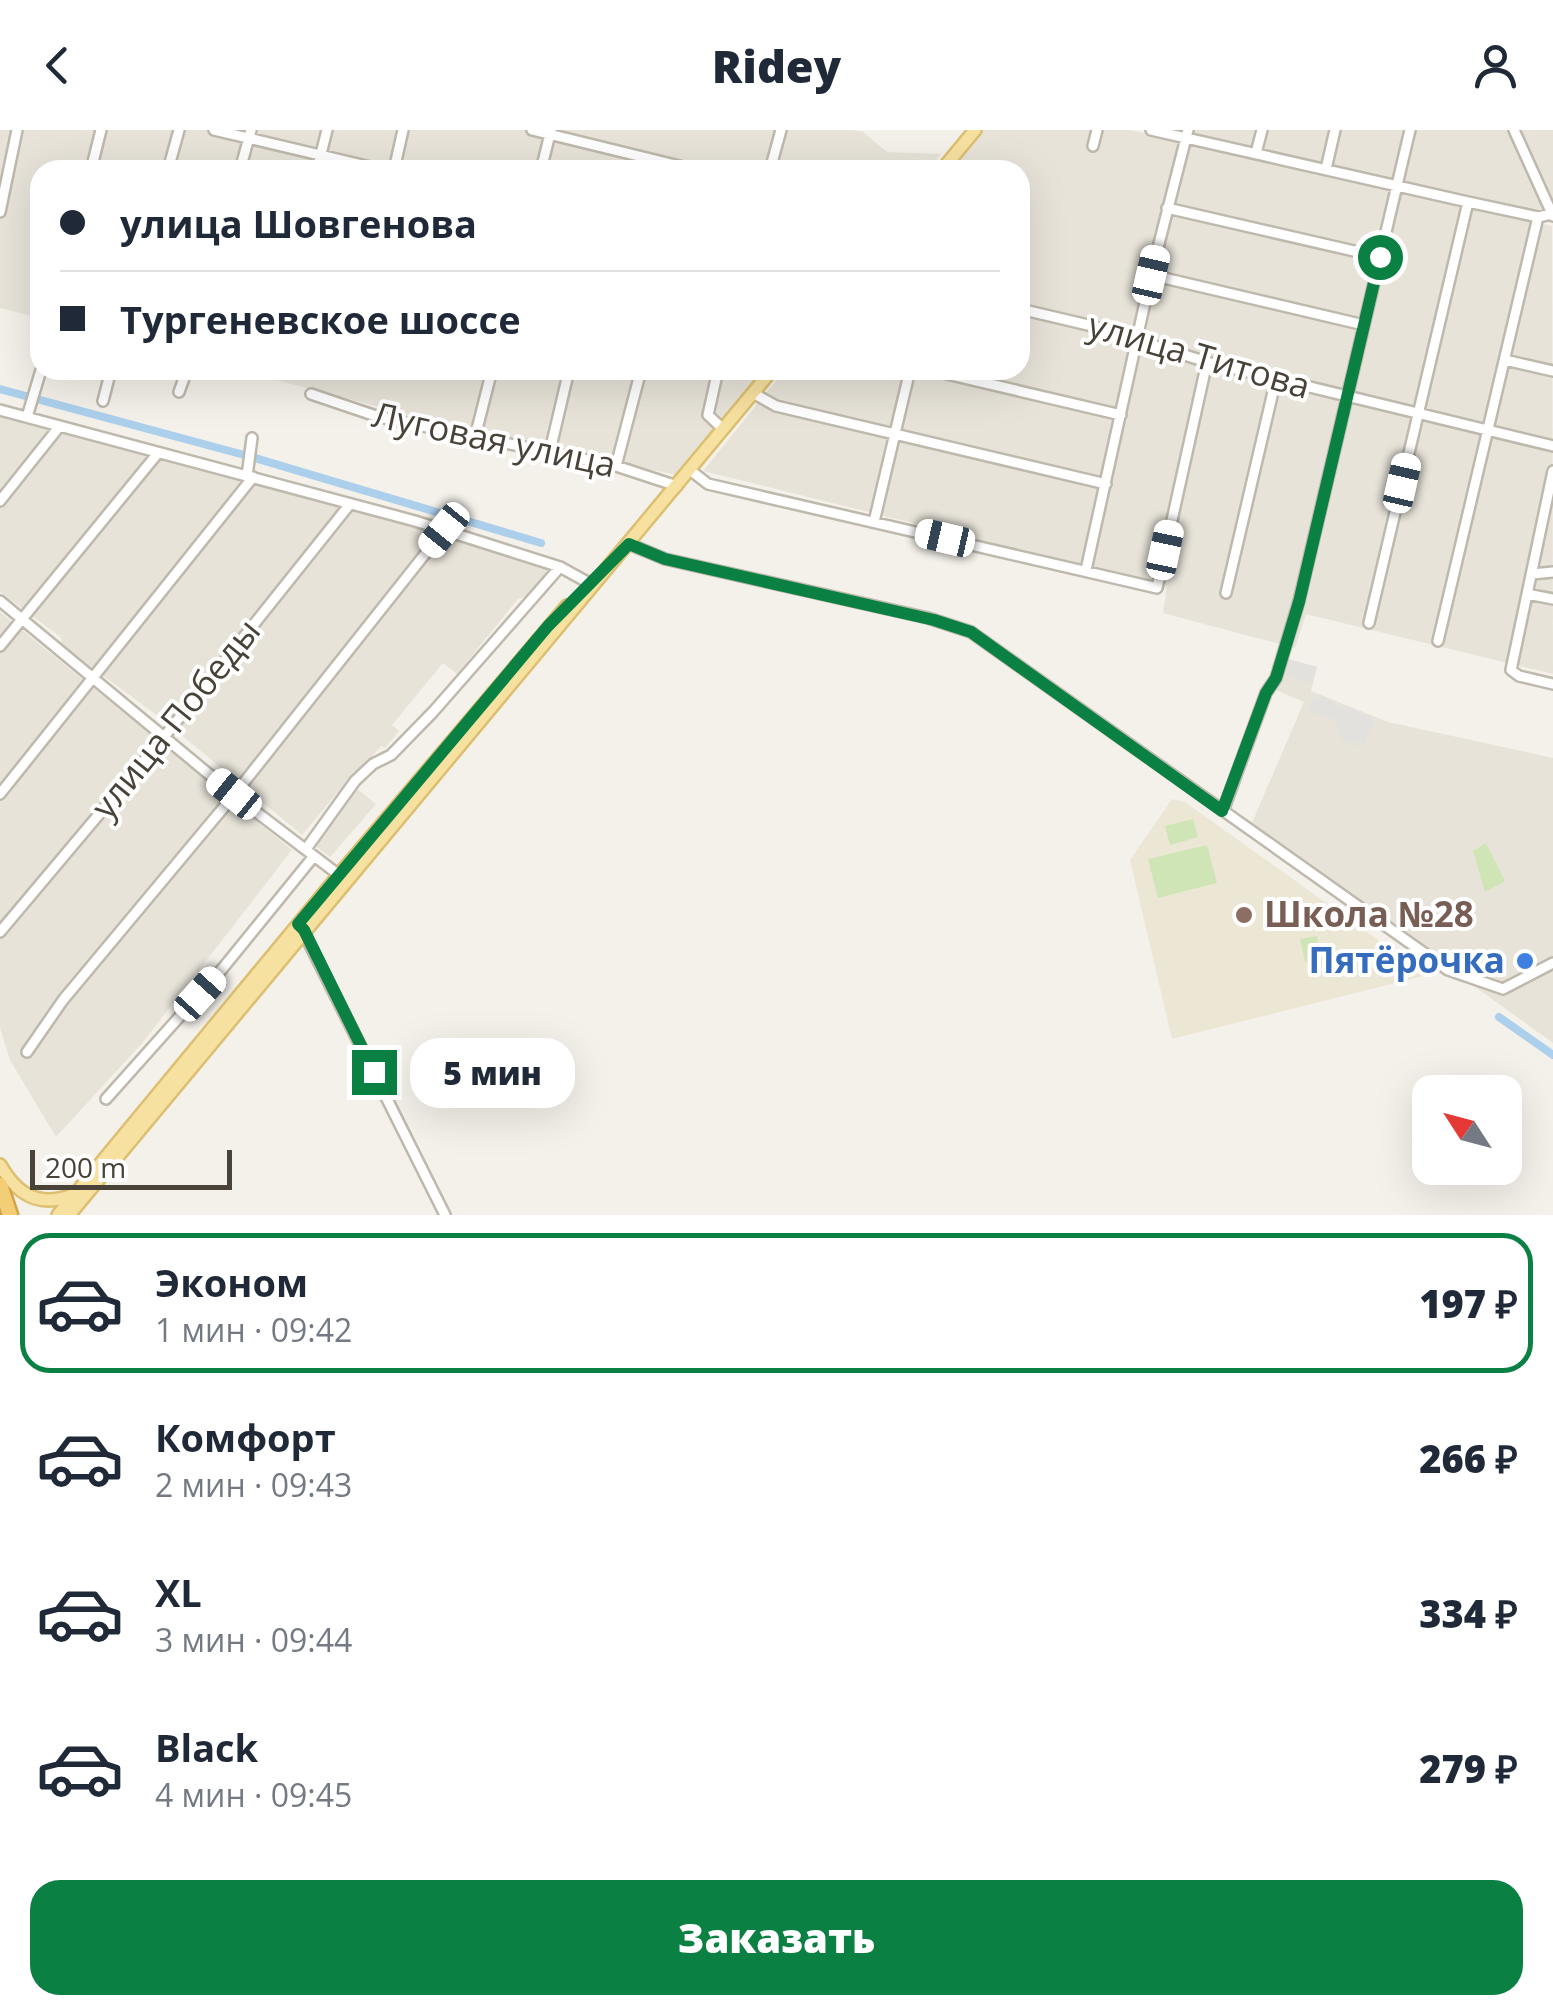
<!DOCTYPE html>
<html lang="ru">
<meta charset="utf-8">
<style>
:root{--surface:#fff;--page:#f2f2f3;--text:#1f2937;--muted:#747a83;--line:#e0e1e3;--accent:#0b8043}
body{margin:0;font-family:"Open Sans",sans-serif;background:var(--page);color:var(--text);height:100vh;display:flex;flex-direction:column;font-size:38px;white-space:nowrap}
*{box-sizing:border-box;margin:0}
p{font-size:32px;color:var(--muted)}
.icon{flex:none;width:55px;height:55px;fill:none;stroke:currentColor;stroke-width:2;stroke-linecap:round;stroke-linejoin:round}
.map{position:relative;height:1085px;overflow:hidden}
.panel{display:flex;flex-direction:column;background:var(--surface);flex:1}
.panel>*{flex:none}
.top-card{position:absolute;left:30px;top:30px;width:1000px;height:220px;border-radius:30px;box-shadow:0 10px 40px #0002;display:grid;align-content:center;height:220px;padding:0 30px;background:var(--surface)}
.needle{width:65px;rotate:306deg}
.buttons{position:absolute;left:1412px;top:945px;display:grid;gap:20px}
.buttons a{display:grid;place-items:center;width:110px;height:110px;border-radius:20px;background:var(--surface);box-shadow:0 10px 40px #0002;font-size:50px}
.scale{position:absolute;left:30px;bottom:25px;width:202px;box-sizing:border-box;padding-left:10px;border:5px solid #484239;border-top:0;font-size:28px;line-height:35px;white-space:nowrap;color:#484239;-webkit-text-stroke:8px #fff;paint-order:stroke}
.end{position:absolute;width:45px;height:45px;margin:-22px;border:12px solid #0b8043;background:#fff;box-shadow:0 0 0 5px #fff}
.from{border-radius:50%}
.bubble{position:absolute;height:70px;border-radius:30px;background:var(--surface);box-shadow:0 10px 40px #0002;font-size:32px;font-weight:800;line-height:70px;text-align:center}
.car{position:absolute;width:30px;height:60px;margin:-30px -15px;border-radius:12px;box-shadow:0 0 8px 2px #0007;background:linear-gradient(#fff 24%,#345 0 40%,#fff 0 76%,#345 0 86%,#fff 0)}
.top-card b{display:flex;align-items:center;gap:35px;height:95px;font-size:38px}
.top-card b+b{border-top:2px solid var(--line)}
.top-card i{width:25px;height:25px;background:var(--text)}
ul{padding:18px 0 0;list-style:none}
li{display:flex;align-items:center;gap:30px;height:140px;margin:0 20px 15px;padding:0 10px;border:5px solid transparent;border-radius:30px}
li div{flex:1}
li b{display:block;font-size:38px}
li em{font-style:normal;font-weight:800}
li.on{border-color:var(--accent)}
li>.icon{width:90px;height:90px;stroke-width:1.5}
.action{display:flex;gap:20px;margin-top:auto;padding:20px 30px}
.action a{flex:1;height:115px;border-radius:30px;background:var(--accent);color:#fff;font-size:40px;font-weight:800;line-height:115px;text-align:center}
header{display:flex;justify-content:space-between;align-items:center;height:130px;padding:0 30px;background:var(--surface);font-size:45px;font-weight:800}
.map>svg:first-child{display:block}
</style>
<header><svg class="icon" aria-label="back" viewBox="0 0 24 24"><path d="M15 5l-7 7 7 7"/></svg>Ridey<svg class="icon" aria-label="person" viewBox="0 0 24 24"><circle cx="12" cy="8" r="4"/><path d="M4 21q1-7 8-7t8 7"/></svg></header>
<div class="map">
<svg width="1553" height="1085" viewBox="0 0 1553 1085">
<rect width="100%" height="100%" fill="#f4f1ea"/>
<path fill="#e7e3d9" d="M0,0h853l10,2 24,20 54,2 -13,16h-888v148l-40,-10z
M983,0h147l422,96 1,448 -247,-60 -11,34 -132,-35 4,-27 -464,-115 82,-101h235v-200h-71z
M1178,0h329l38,80 -6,4z
M1521,0h32v71l-6,-14z
M238,240h525l-87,105 -224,-49z
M0,275l454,123 95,31 -3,15 -15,19 -14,7 -60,74 -14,-11 -51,62 7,6 -14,17 -4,-2 -24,28 -3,-1 -52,62 -140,-116 -102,-75 2,-6 -62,-46z
M0,482l292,238 -149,192 -87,95 -46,-77 -10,-32z
M1286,528l31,9 -6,24 77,31 165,36v285l-302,-218 53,-123 -28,-12z
M357,659l19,15 -46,53 -17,-13z"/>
<path fill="#ece6d5" d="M1172,669l13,3 242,173 -255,64 -42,-179z"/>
<path fill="#cfe5b6" d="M1193,689l5,18 -28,8 -5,-19z
M1486,713l19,38 -20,11 -12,-41z
M1207,715l10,38 -59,15 -10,-39z
M1317,806l5,26 -11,2 -6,-3 -5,-22z"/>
<path fill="#e3e1de" d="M1286,529l31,8 -5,16 -30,-8z
M1321,565l23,14 2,-3 29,13 -11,25 -13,-5 6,5 -2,4 -17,-12 3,-4 -6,-5 2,-7 -29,-9 6,-14 5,2z"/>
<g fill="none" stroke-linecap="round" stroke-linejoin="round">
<path stroke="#acd0ec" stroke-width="8" d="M0,259l248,67 293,87
M1499,887l54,38"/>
<g stroke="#bfb9ad" stroke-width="14">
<path id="minor" d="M214,0l169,40
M532,0l164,40
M1151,0l317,72 70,15 14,-3
M1514,0l39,86
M1093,16l4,-16
M1256,23l6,-23
M1326,39l9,-39
M91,40l10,-40
M168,40l11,-40
M240,40l11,-40
M317,40l10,-40
M394,40l9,-40
M541,40l10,-40
M770,40l11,-40
M1167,78l213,49
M0,82l17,-82
M1151,145l213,50
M1020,179l68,16 119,37 346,84
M1505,230l48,11
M718,240l-10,45 15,14
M930,240l191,45
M179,262l8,-22
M753,263l23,13 330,78
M311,264l68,23 237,49 61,20
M103,271l8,-31
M0,280l415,111 145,46 29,16
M27,287l14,-47
M475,307l17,-67
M550,321l19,-81
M616,336l25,-96
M690,340l18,14 449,104 50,-226
M1553,341l-42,199 8,6 34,8
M247,346l5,-38
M0,371l59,-74
M874,392l36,-152
M629,414l36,15 263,59 43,14 477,338 55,19 50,-26
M1086,440l65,-295 37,-145
M1532,444l21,-2
M1226,463l50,-214
M1527,464l26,5
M0,471l234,194 105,80
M1369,493l99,-421
M1438,511l100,-424
M0,516l158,-193
M0,664l253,-317
M1223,681l43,-118 10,-15 23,-77 111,-471
M306,719l49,-68 18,-17 18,-9 42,-43 127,-145
M301,797l144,288
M0,802l164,-195 186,-233
M27,922l36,-52 171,-205 210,-265
M106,969l117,-131 91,-112"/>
</g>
<g stroke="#dcbf71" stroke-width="16">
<path id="major" d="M942,40l33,-40
M0,1035c17,30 39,43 73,30
M58,1085l281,-340 228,-269
M69,1085l703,-845"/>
</g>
<g stroke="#d3a346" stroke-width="19">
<path id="highway" d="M0,1055l10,30"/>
</g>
<use href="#minor" stroke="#fff" stroke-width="9"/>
<use href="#major" stroke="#f7e1a0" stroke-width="11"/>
<use href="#highway" stroke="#f4ce76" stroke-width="14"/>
</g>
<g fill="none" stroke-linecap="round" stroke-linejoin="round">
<path stroke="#0b8043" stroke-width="12" d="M374,942l-70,-142 -6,-6 250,-298 81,-82 36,15 269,61 37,12 251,179 44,-118 10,-15 23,-76 81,-345"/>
</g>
<circle fill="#8d6e63" stroke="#fff" stroke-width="4" cx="1244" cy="785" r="10"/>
<circle fill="#3f7fe0" stroke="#fff" stroke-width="4" cx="1525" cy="831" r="10"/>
<g text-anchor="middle" stroke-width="8" stroke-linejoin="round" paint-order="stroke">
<g font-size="35" fill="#484239" stroke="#fff">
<text transform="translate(1199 226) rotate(16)" y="12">улица Титова</text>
<text transform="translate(494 310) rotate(12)" y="12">Луговая улица</text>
<text transform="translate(176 589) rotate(-51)" y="12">улица Победы</text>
</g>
<g font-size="35" font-weight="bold" fill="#785e54" stroke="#fff" text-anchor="start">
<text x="1264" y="797">Школа №28</text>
</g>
<g font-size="35" font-weight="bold" fill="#366cbe" stroke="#fff" text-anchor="end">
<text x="1505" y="843">Пятёрочка</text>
</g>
</g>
</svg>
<div class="buttons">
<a><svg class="needle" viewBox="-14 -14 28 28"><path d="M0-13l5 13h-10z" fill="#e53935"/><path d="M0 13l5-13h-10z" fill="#747a83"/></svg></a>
</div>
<div class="scale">200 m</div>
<i class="end from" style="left:1380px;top:127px"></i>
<i class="end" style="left:374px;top:942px"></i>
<div class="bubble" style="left:410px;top:908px;width:165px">5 мин</div>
<i class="car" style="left:1151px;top:145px;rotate:13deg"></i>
<i class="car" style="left:1402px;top:353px;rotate:13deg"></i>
<i class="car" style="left:444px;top:400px;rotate:219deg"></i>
<i class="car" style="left:945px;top:408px;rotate:283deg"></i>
<i class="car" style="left:1165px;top:420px;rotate:12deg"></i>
<i class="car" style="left:234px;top:664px;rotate:309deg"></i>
<i class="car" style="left:200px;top:864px;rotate:42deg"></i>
<div class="top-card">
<b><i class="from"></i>улица Шовгенова</b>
<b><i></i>Тургеневское шоссе</b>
</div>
</div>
<section class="panel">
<ul>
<li class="on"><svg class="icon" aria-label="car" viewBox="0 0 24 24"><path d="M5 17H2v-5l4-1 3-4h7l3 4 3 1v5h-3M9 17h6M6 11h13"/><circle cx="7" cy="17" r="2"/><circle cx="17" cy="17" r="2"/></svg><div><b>Эконом</b><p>1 мин · 09:42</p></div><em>197 ₽</em></li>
<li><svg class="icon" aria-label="car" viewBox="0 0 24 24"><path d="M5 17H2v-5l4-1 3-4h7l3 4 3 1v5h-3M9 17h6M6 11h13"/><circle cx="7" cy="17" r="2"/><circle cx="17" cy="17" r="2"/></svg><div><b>Комфорт</b><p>2 мин · 09:43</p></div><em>266 ₽</em></li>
<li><svg class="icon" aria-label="car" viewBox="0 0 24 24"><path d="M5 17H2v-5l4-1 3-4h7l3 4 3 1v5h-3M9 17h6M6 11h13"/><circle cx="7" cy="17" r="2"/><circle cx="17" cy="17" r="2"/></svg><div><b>XL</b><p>3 мин · 09:44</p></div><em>334 ₽</em></li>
<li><svg class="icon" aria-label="car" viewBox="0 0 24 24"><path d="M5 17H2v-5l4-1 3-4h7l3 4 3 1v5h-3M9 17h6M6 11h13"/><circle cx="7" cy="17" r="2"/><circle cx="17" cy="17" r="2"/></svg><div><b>Black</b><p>4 мин · 09:45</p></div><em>279 ₽</em></li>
</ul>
<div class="action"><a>Заказать</a></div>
</section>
